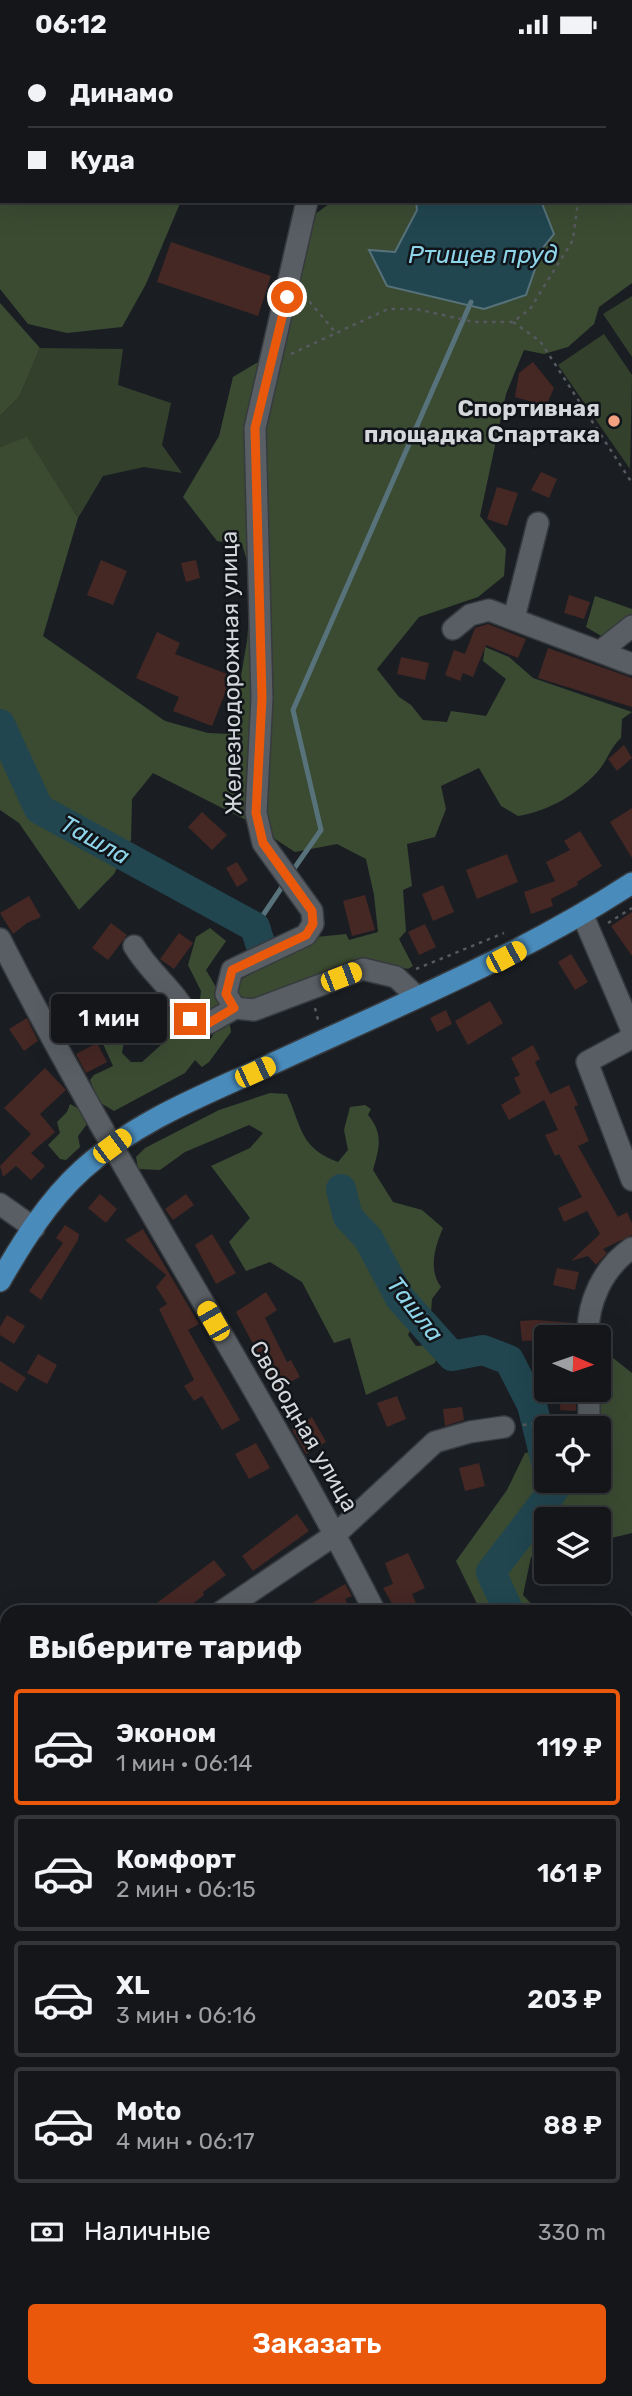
<!DOCTYPE html>
<html lang="ru">
<meta charset="utf-8">
<style>
:root{--surface:#14161a;--page:#1d1f23;--text:#f1f3f6;--muted:#9d9fa2;--line:#333539;--accent:#ea580c}
body{margin:0;font-family:Rubik,sans-serif;background:var(--page);color:var(--text);height:100vh;display:flex;flex-direction:column;font-size:26px;white-space:nowrap}
*{box-sizing:border-box;margin:0}
p{font-size:23px;color:var(--muted)}
.icon{flex:none;width:38px;height:38px;fill:none;stroke:currentColor;stroke-width:2;stroke-linecap:round;stroke-linejoin:round}
.map{position:relative;flex:1;overflow:hidden}
.panel{position:absolute;left:0px;top:1556px;width:634px;height:793px;display:flex;flex-direction:column;background:var(--surface);border-radius:21px 21px 0 0;box-shadow:0 7px 28px #0002,0 0 0 2px var(--line)}
.panel>*{flex:none}
.top-card{position:absolute;left:0px;top:0px;width:634px;height:154px;box-shadow:0 7px 28px #0002,0 0 0 2px var(--line);display:grid;align-content:center;height:154px;padding:0 28px;background:var(--surface)}
.needle{width:46px;rotate:92deg}
.fabs{position:absolute;left:534px;top:1276px;display:grid;gap:14px}
.fabs a{display:grid;place-items:center;width:77px;height:77px;border-radius:7px;background:var(--surface);box-shadow:0 7px 28px #0002,0 0 0 2px var(--line);font-size:35px}
.end{position:absolute;width:32px;height:32px;margin:-16px;border:9px solid #ea580c;background:#fff;box-shadow:0 0 0 4px #fff}
.from{border-radius:50%}
.bubble{position:absolute;height:49px;border-radius:7px;background:var(--surface);box-shadow:0 7px 28px #0002,0 0 0 2px var(--line);font-size:23px;font-weight:600;line-height:49px;text-align:center}
.car{position:absolute;width:21px;height:42px;margin:-21px -10px;border-radius:9px;box-shadow:0 0 5px 2px #0007;background:linear-gradient(#f5c518 24%,#345 0 40%,#f5c518 0 76%,#345 0 86%,#f5c518 0)}
.top-card b{display:flex;align-items:center;gap:24px;height:66px;font-size:26px}
.top-card b+b{border-top:2px solid var(--line)}
.top-card i{width:18px;height:18px;background:var(--text)}
ul{padding:0;list-style:none}
li{display:flex;align-items:center;gap:21px;height:116px;margin:0 14px 10px;padding:0 14px;border:4px solid var(--line);border-radius:7px}
li div{flex:1}
li b{display:block;font-size:26px}
li em{font-style:normal;font-weight:600}
li.selected{border-color:var(--accent)}
li>.icon{width:63px;height:63px;stroke-width:1.5}
h2{padding:0 28px;font-size:32px;line-height:84px}
.pay{display:flex;align-items:center;gap:18px;height:77px;padding:0 28px;font-size:26px}
.pay p{margin-inline-start:auto}
.action{display:flex;gap:14px;margin-top:auto;padding:14px 28px}
.action a{flex:1;height:80px;border-radius:7px;background:var(--accent);color:#fff;font-size:28px;font-weight:600;line-height:80px;text-align:center}
.status{display:flex;justify-content:space-between;align-items:center;height:49px;padding:0 35px;background:var(--surface);direction:ltr}
.status svg{height:19px;fill:currentColor}
.map>svg:first-child{display:block}
</style>
<div class="status"><b>06:12</b><svg viewBox="0 0 49 12"><path d="M0 12V9h3v3zM5 12V6h3v6zM10 12V3h3v9zM15 12V0h3v12zM26 1h20v11H26zM47 4h2v5h-2z"/></svg></div>
<div class="map">
<svg width="632" height="2347" viewBox="0 0 632 2347">
<rect width="100%" height="100%" fill="#1a1e23"/>
<path fill="#33402c" d="M632,247v61l-29,-43z
M604,285l28,41 -2,94 -72,-104z
M40,299l83,1 -5,36 53,18 -9,42 20,28 -38,-6 -41,9 -25,42 -51,-80 -27,9v-31l19,-19z"/>
<path fill="#3b4b32" d="M0,0l150,2h-148v150h179l-35,83 -24,43 -55,6 -39,-9 -28,-35z
M416,0h216v234l-33,24 -5,17 -26,23 -24,7 -20,-4 -18,44 -26,122 26,33 -2,27 -26,21 -59,20 -42,52 22,28 12,8 12,15 24,2 4,-11 35,5 20,-37 -23,-18 2,-14 24,10 24,21 99,34 -10,7 -1,19c-11,10 -13,21 -22,32 -21,24 -50,41 -81,46l-17,-10 -22,-38 -38,18 5,23 -11,28 -28,7 5,42 -9,4 3,41 -7,8 14,27 -5,3 -41,-11 -100,42h-28l-4,-9 3,-10 78,-44 30,-3 3,6 29,-8 -4,-37 -8,-36 -29,-15 -42,8 -49,-32 -93,-47 -21,26 -1,41 -17,34 -35,36 -60,-87 -19,-13v-363l27,-10 51,81 -35,118 122,85 43,12 23,1 16,-93 5,-63 -10,-34 -25,-3 -34,-44 36,-61 14,-59 52,-31 -11,-31 32,-94 27,-20h83l1,9 -22,42 -25,-1 17,35 97,23 41,-13 17,-47 12,-15 -13,-33h91v-150z
M0,254l40,45 -21,49 -19,19z
M595,547l37,13v29l-29,-1 -17,-10z
M210,879l16,13 -20,29 14,24 1,25 8,1 2,12 -22,30 -7,5 -7,-7 -10,13 -71,38 -15,-9 -9,-22 4,-5 19,-9 -13,-29 5,-12 21,3 -4,25 9,9h11l19,-17c-8,-18 -7,-35 7,-50l37,34 5,11 7,-12 -9,-13 -9,-5 2,-19 -13,-26 8,-28z
M270,1044l17,1c15,34 13,54 51,68l10,-12 -4,-20 6,-23 15,-2 6,4 -3,6c16,19 11,33 5,55l20,32 29,8 21,18c-8,18 -15,42 -2,59l-9,12 -1,14 -16,7 -7,15 8,11 24,-2 -5,19 -69,32 -16,-57 -16,5 -32,-61 -32,-20 -24,9 -17,-29 21,-24 -39,-52 39,-18 13,-15 -14,-8 -64,27 -25,18 -22,-1 -2,-12 9,-9 74,-38z
M70,1055l15,8 5,8 -12,16 2,11 -14,13 -6,-1 -12,-14 12,-12 -3,-11 10,-10z
M603,1301l29,23v160l-33,8 -1,-22h-52v34l-15,4 -8,38 16,17h-58l-25,-51 51,-71 18,-37 21,-3v31h52z
M627,1718l5,10v198l-6,-14z
M0,1795l7,18v130l-7,-13z
M0,2044l7,13v201l-7,-20z"/>
<path fill="#214650" stroke="#57727a" stroke-width="2" d="M416,152h125l13,33 -12,15 -16,46 -42,14 -97,-23 -18,-36 26,2 22,-42z"/>
<g fill="none" stroke-linecap="round" stroke-linejoin="round">
<path stroke="#57727a" stroke-width="5" d="M497,2l1,-2
M291,824l30,-43 -28,-120 178,-408
M255,878l31,-46"/>
<path stroke="#214650" stroke-width="30" d="M0,675l39,85 216,118 5,16
M341,1140l7,28 20,21 32,60 52,58 31,-6 26,10 23,45 14,57
M509,1563l-18,-40 62,-81 -3,-10
M626,1735l6,7"/>
</g>
<path fill="#452724" d="M171,193l100,34 -13,40 -101,-34z
M533,313l21,26 -8,18 -31,-9 4,-24z
M541,423l16,7 -8,19 -18,-8z
M497,438l21,6 -11,33 -20,-7z
M101,511l26,11 -14,34 -26,-10z
M196,511l4,18 -14,4 -5,-19z
M569,546l21,7 -6,17 -20,-6z
M488,575l38,15 -8,19 -32,-13 -13,32 -10,-4 -3,8 -15,-6 9,-25 11,4 10,-26z
M157,583l23,11 -5,11 57,22 -20,50 -39,-15 6,-14 -43,-19z
M548,599l84,30v29l-94,-29z
M401,608l28,6 -4,17 -28,-6z
M624,696l8,13 -15,13 -9,-12z
M632,759v50l-22,-36z
M202,763l25,23 -15,15 -24,-23z
M580,782l22,35 -25,16 1,3 -27,14 2,7 -22,8 -7,-22 31,-11 -9,-19 24,-12 -6,-9z
M507,805l11,28 -41,17 -11,-29z
M237,813l11,18 -11,7 -11,-19z
M443,836l11,27 -21,9 -11,-27z
M365,846l10,35 -23,6 -9,-35z
M29,847l12,21 -14,6 -14,11 -13,-21z
M632,863v44l-21,-30z
M111,874l16,12 -19,25 -16,-12z
M425,875l11,23 -17,8 -11,-23z
M179,884l14,10 -19,26 -14,-10z
M571,905l17,28 -13,8 -17,-28z
M60,949l10,21 -10,7 -12,-23z
M490,952l13,22 -35,22 -13,-24z
M446,961l6,14 -15,8 -7,-14z
M27,969l11,23 -14,10 -15,-22z
M97,994l10,19 -21,11 -10,-19z
M533,996l7,14 -5,3 15,32 19,-9 9,20 -4,2 15,34 -11,5 40,71 9,-5 5,11v12l-29,14 4,4 -11,12 -8,-9 -17,5 29,-27 -13,-23 -23,11 -6,-14 24,-11 -23,-43 -4,2 -10,-21 13,-5 -14,-30 -35,20 -8,-15 20,-12 -7,-15 6,-3 -9,-17z
M45,1019l21,22 -26,24 15,18 -24,21 14,13 -14,14 -15,-14 -13,11 -3,-11 31,-32 -27,-26z
M100,1145l17,15 -11,14 -18,-15z
M186,1145l8,11 -21,15 -8,-11z
M65,1176l14,9 -1,6 -37,60 -12,-9 34,-48 -7,-5z
M143,1180l56,95 -11,6 52,90 -18,10 -20,-34 -8,5 -10,-15 10,-6 -35,-71 8,-5 -11,-17 10,-12 -41,-35z
M212,1185l24,39 -20,11 -21,-39z
M557,1219l22,4 -4,18 -22,-5z
M266,1243l11,18 -12,8 22,44 4,-2 9,17 -23,12 -41,-77z
M7,1266l18,11 -11,18 -14,-9v-8z
M535,1271l40,3v14h-33v3l-20,1 -2,-20z
M38,1305l19,11 -10,19 -20,-11z
M0,1312l26,17 -9,14 -17,-10z
M561,1340l15,1v21l-16,-1z
M397,1347l9,23 -19,8 -10,-24z
M462,1358l2,13 -19,6 -2,-17z
M312,1368l14,25 -20,12 -14,-25z
M256,1394l14,25 -21,11 -14,-25z
M479,1414l6,23 -20,5 -6,-23z
M297,1465l12,17 -56,40 -11,-15z
M408,1504l17,35 -13,6 8,18h-23l-14,-24 10,-4 -8,-21z
M214,1511l12,15 -23,17 1,3 -22,17h-37z
M345,1535l7,12 -7,3 7,13h-55z"/>
<g fill="none" stroke-linecap="round" stroke-linejoin="round">
<g stroke="#373a3e" stroke-width="24">
<path id="minor" d="M341,2v-2
M307,152l-52,227 7,270 -6,115 7,30 49,68 1,13 -7,11 -74,35 -6,24 9,14 19,2 109,-41 33,8 21,20
M514,569l24,-95
M453,580l17,-14 19,-5 143,54
M602,601l30,-24
M583,867l48,112v8l-5,5 -39,21 45,118
M0,890c116,229 259,444 375,673
M134,897c16,27 41,44 56,73l19,4 26,-15
M0,1155l34,24
M588,1288c-1,-35 15,-69 44,-89
M589,1340v28
M221,1563l115,-78 99,-92 35,-10 34,-5
M0,1670l7,-3
M0,1838l7,-3
M0,1964l7,14
M626,2295l6,-2
M189,2342l2,5
M257,2342l2,5
M474,2342l5,5
M523,2347l11,-5"/>
</g>
<g stroke="#373a3e" stroke-width="24">
<path id="major" d="M0,1232c23,-40 48,-80 82,-111 56,-51 127,-77 194,-108 121,-56 244,-106 356,-179"/>
</g>
<path stroke="#56595e" stroke-width="2.5" stroke-dasharray="3.5 5" stroke-linecap="butt" d="M605,2v-2
M304,246l31,37
M513,273l27,19 92,142
M291,305l97,-45h28l58,13h39l17,-13 43,-69 5,-39
M608,874l24,-15
M416,920l88,-36
M315,959l3,12
M523,1376l49,-6
M626,1883l6,-3"/>
<use href="#minor" stroke="#585e63" stroke-width="21"/>
<use href="#major" stroke="#498bbb" stroke-width="21"/>
<g stroke="#a2a5a9" stroke-width="8">
<path id="rail" d="M0,1994l7,13
M164,2342l2,5"/>
</g>
<use href="#rail" stroke="#111519" stroke-width="5" stroke-dasharray="16" stroke-linecap="butt"/>
</g>
<g fill="none" stroke-linecap="round" stroke-linejoin="round">
<path stroke="#ea580c" stroke-width="9" d="M190,970l19,4 25,-15 -8,-14 6,-24 74,-35 7,-11 -1,-13 -49,-68 -7,-30 6,-115 -7,-270 32,-131"/>
</g>
<circle fill="#f2a080" stroke="#111519" stroke-width="2.5" cx="614" cy="372" r="7"/>
<g text-anchor="middle" stroke-width="5" stroke-linejoin="round" paint-order="stroke">
<g font-size="23" font-weight="bold" fill="#d5d8db" stroke="#111519" text-anchor="end">
<text x="600" y="367">Спортивная<tspan x="600" dy="26">площадка Спартака</tspan></text>
</g>
<g font-size="23" fill="#d5d8db" stroke="#111519">
<text transform="translate(231 624) rotate(-91)" y="8">Железнодорожная улица</text>
<text transform="translate(304 1377) rotate(60)" y="8">Свободная улица</text>
</g>
<g font-size="24" font-style="italic" fill="#8fd5ea" stroke="#111519">
<text x="483" y="214">Ртищев пруд</text>
<text transform="translate(95 791) rotate(29)" y="8">Ташла</text>
<text transform="translate(415 1260) rotate(52)" y="8">Ташла</text>
</g>
</g>
</svg>
<div class="fabs">
<a><svg class="needle" viewBox="-14 -14 28 28"><path d="M0-13l5 13h-10z" fill="#e53935"/><path d="M0 13l5-13h-10z" fill="#9d9fa2"/></svg></a>
<a><svg class="icon" aria-label="locate" viewBox="0 0 24 24"><circle cx="12" cy="12" r="6"/><path d="M12 2v4M12 18v4M2 12h4M18 12h4"/></svg></a>
<a><svg class="icon" aria-label="layers" viewBox="0 0 24 24"><path d="M12 4l9 5-9 5-9-5zM3 14l9 5 9-5"/></svg></a>
</div>
<i class="end from" style="left:287px;top:248px"></i>
<i class="end" style="left:190px;top:970px"></i>
<div class="bubble" style="left:51px;top:945px;width:116px">1 мин</div>
<i class="car" style="left:506px;top:908px;rotate:62deg"></i>
<i class="car" style="left:341px;top:928px;rotate:69deg"></i>
<i class="car" style="left:255px;top:1023px;rotate:65deg"></i>
<i class="car" style="left:112px;top:1097px;rotate:53deg"></i>
<i class="car" style="left:213px;top:1272px;rotate:330deg"></i>
<div class="top-card">
<b><i class="from"></i>Динамо</b>
<b><i></i>Куда</b>
</div>
<section class="panel">
<h2>Выберите тариф</h2>
<ul>
<li class="selected"><svg class="icon" aria-label="car" viewBox="0 0 24 24"><path d="M5 17H2v-5l4-1 3-4h7l3 4 3 1v5h-3M9 17h6M6 11h13"/><circle cx="7" cy="17" r="2"/><circle cx="17" cy="17" r="2"/></svg><div><b>Эконом</b><p>1 мин · 06:14</p></div><em>119 ₽</em></li>
<li><svg class="icon" aria-label="car" viewBox="0 0 24 24"><path d="M5 17H2v-5l4-1 3-4h7l3 4 3 1v5h-3M9 17h6M6 11h13"/><circle cx="7" cy="17" r="2"/><circle cx="17" cy="17" r="2"/></svg><div><b>Комфорт</b><p>2 мин · 06:15</p></div><em>161 ₽</em></li>
<li><svg class="icon" aria-label="car" viewBox="0 0 24 24"><path d="M5 17H2v-5l4-1 3-4h7l3 4 3 1v5h-3M9 17h6M6 11h13"/><circle cx="7" cy="17" r="2"/><circle cx="17" cy="17" r="2"/></svg><div><b>XL</b><p>3 мин · 06:16</p></div><em>203 ₽</em></li>
<li><svg class="icon" aria-label="car" viewBox="0 0 24 24"><path d="M5 17H2v-5l4-1 3-4h7l3 4 3 1v5h-3M9 17h6M6 11h13"/><circle cx="7" cy="17" r="2"/><circle cx="17" cy="17" r="2"/></svg><div><b>Moto</b><p>4 мин · 06:17</p></div><em>88 ₽</em></li>
</ul>
<div class="pay"><svg class="icon" aria-label="cash" viewBox="0 0 24 24"><path d="M3 7h18v10H3z"/><circle cx="12" cy="12" r="2"/></svg>Наличные<p>330 m</p></div>
<div class="action"><a>Заказать</a></div>
</section>
</div>
